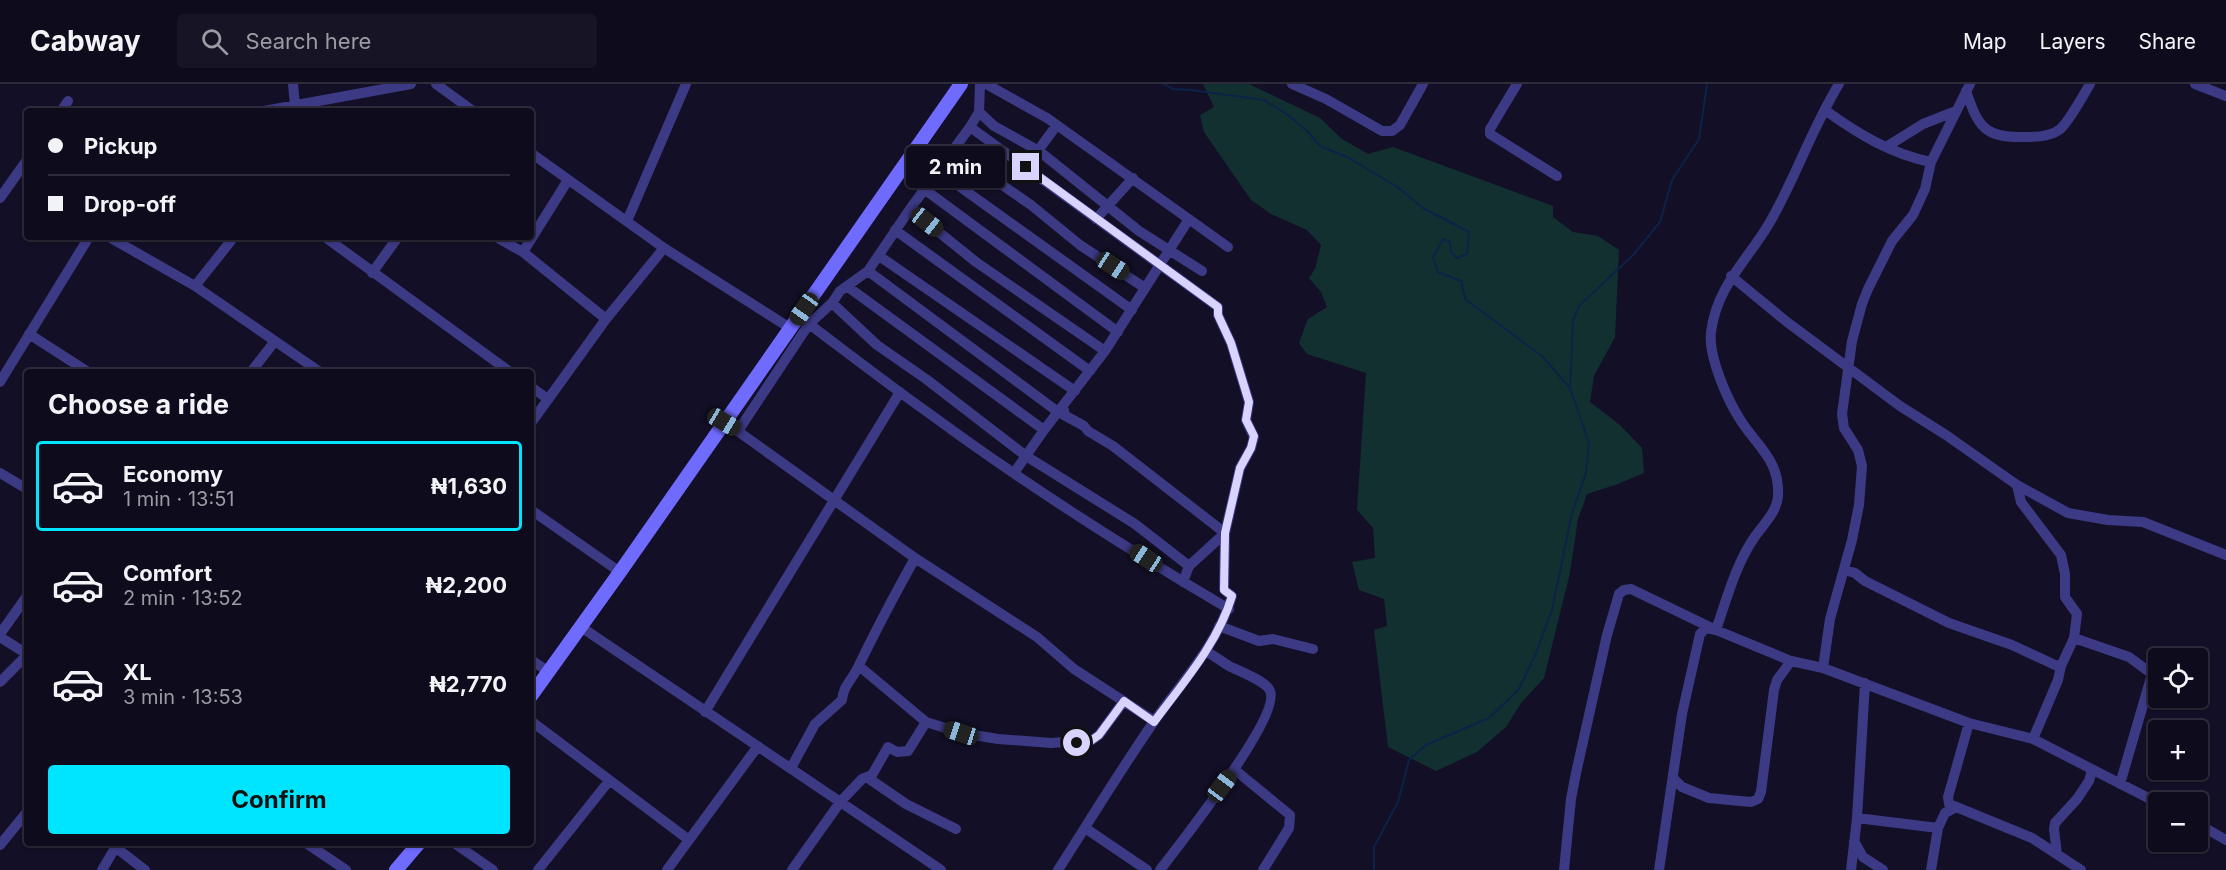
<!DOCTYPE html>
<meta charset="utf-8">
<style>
:root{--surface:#0e0b1c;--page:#171425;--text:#f1f3f6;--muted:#9b9ba3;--line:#2e2b3b;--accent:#00e5ff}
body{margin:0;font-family:Inter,sans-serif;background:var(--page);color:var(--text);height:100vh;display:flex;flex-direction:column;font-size:22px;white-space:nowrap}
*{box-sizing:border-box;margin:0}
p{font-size:20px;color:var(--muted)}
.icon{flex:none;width:33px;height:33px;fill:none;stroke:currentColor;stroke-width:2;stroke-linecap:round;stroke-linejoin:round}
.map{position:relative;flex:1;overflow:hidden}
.details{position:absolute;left:24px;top:285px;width:510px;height:477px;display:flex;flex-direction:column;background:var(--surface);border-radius:6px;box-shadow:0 2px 4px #0004,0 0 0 2px var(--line)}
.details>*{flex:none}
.guide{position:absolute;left:24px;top:24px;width:510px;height:132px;border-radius:6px;box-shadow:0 2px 4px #0004,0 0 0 2px var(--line);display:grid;align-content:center;height:132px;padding:0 24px;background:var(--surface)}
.fabs{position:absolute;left:2148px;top:564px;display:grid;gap:12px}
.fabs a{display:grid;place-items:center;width:60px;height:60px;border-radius:6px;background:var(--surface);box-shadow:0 2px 4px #0004,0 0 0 2px var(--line);font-size:30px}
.end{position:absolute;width:27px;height:27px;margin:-14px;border:8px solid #d9d4ff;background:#111;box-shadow:0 0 0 3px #111}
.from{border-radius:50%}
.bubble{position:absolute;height:42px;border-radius:6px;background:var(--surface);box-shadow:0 2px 4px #0004,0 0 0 2px var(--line);font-size:20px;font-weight:700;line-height:42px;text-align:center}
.car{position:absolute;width:18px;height:36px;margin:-18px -9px;border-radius:8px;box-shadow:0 0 4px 2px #0007;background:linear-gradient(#222 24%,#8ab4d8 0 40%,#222 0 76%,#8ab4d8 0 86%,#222 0)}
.guide b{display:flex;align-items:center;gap:21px;height:57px;font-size:22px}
.guide b+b{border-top:2px solid var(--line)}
.guide i{width:15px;height:15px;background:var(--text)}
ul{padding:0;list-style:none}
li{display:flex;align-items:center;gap:18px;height:90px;margin:0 12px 9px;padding:0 12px;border:3px solid transparent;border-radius:6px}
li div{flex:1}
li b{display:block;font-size:22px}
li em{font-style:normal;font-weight:700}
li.selected{border-color:var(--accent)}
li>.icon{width:54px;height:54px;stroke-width:1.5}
h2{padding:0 24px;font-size:27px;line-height:72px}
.button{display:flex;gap:12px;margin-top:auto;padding:12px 24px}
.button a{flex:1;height:69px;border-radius:6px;background:var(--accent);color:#111;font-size:24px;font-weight:700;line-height:69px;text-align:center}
header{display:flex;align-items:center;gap:36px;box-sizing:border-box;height:84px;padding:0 30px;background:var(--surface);border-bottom:2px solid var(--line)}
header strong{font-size:28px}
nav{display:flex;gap:33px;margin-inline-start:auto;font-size:21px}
.search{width:420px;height:54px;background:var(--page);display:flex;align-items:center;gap:15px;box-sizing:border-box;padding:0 21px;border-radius:6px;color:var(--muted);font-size:22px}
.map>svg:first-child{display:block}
</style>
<header>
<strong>Cabway</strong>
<div class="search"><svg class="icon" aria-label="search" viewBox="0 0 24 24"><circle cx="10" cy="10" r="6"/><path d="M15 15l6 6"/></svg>Search here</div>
<nav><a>Map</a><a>Layers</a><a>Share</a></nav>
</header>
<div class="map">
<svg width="2226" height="786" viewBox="0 0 2226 786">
<rect width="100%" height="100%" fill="#130f26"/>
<path fill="#12302f" d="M1203,0h46l71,34 22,21 26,15 25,-7 160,59v11l20,15 25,4 21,14 -4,87 -21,39 -4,26 30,23 22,23 2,25 -26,11 -31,10 -9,25 -8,54 -26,105 -23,25 -15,24 -29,25 -41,19 -48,-24 -14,-117 13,-4 -3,-27 -25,-9 -7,-28 23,-4 -2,-30 -16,-18 9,-137 -59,-19 -8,-11 9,-24 19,-12 -6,-15 -12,-14 6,-9 6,-24 -14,-15 -36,-16 -20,-14 -47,-68 -4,-17 14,-8z"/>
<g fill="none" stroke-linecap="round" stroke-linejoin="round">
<path stroke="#0c2248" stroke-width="2" d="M1164,0l9,5 18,1 73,10 24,15 20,17 12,14 29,12 50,30 24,20 46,24 -2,22 -10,4 -6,-6 -1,-10 -7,-3 -10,18 5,15 23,9 4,18 78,58 26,30
M1374,786v-23l24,-45 11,-42 17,-15 63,-27 30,-29 17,-36 16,-43 20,-97 14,-40 3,-30 -19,-55 3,-67 6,-15 55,-52 26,-32 12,-42 27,-41 8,-55"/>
<path stroke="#3d3a85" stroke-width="10" d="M293,0l2,22
M436,0l37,27
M986,0l61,34 181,129
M1292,0l34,15 56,32h10l8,-6 23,-41
M1517,0l-27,45v5l67,42
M2195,0l31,12
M1966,7c12,35 18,47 57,46 13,0 25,0 36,-7 8,-5 25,-36 31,-46
M1825,26c33,24 66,44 106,52
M61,27l7,-10
M264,27l147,-27
M979,28l15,14 45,25 100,80 63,40
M970,43l248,180v8l13,28 18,59 -3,18 8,17 -3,11 -11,20 -15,65 -36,33 -6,16
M1886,63l37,-23 33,-13
M953,67l78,54 49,40 65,43
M531,69l133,95 126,80
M1026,83l30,-41
M938,87l194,139
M924,105l194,143
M0,114l27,-38
M910,125l66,53 129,89
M1096,135l37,-41
M627,137l59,-137
M895,146l195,141
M109,153l86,49 125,86
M325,153l185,135
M496,153l27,15 83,67
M523,168l45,-72
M879,172l196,135
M868,187l190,141 6,-2v5l20,11 4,5 25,15 112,87 -1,57 8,6c-14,47 -49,85 -77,124 -34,49 -65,100 -97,150
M372,189l26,-36
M1731,192l56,46 113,84 46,29 71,50 51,28 40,7 35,2 83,33
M195,202l39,-49
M848,203l196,143
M832,219l45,42 49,34 100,77 109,68 54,42
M809,240c40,30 80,61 121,90 95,70 197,135 299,195
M29,250l59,38
M251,288l24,-31
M0,298l89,-145
M531,303l17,12
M725,338l190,136 122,79 37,32 80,52
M531,339l75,-104 58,-71
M738,347l71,-107 23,-21 8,-12 28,-20 42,-62 60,-82 9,-15 1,-28
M0,389l27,16
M1014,389l30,-43 61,-79 84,-132
M2017,401l4,17 40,53 4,19v23l12,17 -3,24
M531,426l89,62
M1844,486l11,3 10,8 84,42 63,22 43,20 6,1
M1219,542l40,15 14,-2 40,10
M581,543l360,243
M0,550l27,-38
M0,553l27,17
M531,576l18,12
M859,582l67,56 35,11 37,6 53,4 41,-3 7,-5 25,-34
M1823,584l7,-49 22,-79 7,-35 3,-39 -4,-16 -14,-22 -2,-14 10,-73 10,-37 6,-15 24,-48 21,-26 12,-26 6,-27 39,-78
M0,598l27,-27
M705,628l195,-320
M531,637l158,119
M1969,639l-21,74 1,7 83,34 49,32
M2033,655l25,-59 3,-14 13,-28 55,19 23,17 -32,110
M791,684l24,-44 27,-24c1,-14 10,-20 16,-33 18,-37 37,-73 57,-109
M1235,686l55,45 -1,13 -26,42
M868,694l38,26 50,25
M1673,694l9,9 27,11 42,4 7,-3 3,-7 13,-102 3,-10 14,-19
M1857,734l81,10 -7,42
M2198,740l28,16
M1085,744l62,42
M1938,744l7,-15 11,-6
M1854,757l9,16 20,13
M306,759l40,27
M454,759l39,27
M0,761l27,-33
M115,763l30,23
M2057,770l-3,-25 1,-6 22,-24 12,-18 3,-11
M102,786l16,-27
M538,786l71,-89
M667,786l91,-124
M792,786l49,-69 21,-22 10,-4 16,-28 9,5 11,-1 18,-29
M1160,786c18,-24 126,-159 109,-181 -6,-9 -30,-18 -40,-23 -8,-5 -15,-10 -23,-15
M1564,786l7,-71 5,-26 31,-138 12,-41 5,-4 7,-1 85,41 75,31 32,7 146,55 64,16 125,64
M1659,786l23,-156 18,-80 6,-6 10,2c11,-32 20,-67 40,-95 9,-12 21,-24 22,-39 2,-35 -20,-49 -37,-75 -13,-20 -33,-64 -30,-89 6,-47 37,-72 59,-110 26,-45 42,-94 69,-138
M1851,786l6,-52 8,-135"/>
<path stroke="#6f6bff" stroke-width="14" d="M531,612l89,-124 341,-488
M396,786l23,-27"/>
</g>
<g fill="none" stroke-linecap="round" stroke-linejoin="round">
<path stroke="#d9d4ff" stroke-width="8" d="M1026,83l192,140v8l13,28 18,59 -3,18 8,16 -3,12 -11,20 -15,65 -1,57 8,6c-14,47 -49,87 -78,126l-30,-21 -25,34 -7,5 -15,3"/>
</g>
</svg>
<div class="fabs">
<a><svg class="icon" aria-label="locate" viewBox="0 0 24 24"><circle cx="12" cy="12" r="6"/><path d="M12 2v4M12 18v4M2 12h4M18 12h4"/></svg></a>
<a>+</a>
<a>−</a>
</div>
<i class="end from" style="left:1077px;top:659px"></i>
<i class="end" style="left:1026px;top:83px"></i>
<div class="bubble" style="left:906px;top:62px;width:99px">2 min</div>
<i class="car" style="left:927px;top:138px;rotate:128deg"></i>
<i class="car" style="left:1113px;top:182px;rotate:123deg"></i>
<i class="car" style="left:804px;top:225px;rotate:215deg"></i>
<i class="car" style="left:724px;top:338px;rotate:121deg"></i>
<i class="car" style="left:1146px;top:474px;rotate:303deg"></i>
<i class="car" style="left:961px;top:649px;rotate:288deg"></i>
<i class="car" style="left:1222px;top:702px;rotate:37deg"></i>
<div class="guide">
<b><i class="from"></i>Pickup</b>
<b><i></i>Drop-off</b>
</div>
<section class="details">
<h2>Choose a ride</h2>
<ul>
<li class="selected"><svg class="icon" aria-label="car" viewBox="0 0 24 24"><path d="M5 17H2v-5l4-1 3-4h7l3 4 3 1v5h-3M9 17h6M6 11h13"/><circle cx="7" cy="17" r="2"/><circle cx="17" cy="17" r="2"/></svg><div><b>Economy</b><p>1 min · 13:51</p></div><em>₦1,630</em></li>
<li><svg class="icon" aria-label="car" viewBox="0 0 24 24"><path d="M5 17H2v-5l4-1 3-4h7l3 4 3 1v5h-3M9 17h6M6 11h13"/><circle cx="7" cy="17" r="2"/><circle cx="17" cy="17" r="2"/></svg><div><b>Comfort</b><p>2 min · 13:52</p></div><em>₦2,200</em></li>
<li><svg class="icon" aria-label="car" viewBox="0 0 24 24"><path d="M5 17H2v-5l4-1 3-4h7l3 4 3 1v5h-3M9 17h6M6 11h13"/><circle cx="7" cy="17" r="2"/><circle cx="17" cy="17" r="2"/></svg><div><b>XL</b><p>3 min · 13:53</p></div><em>₦2,770</em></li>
</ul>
<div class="button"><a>Confirm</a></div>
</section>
</div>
